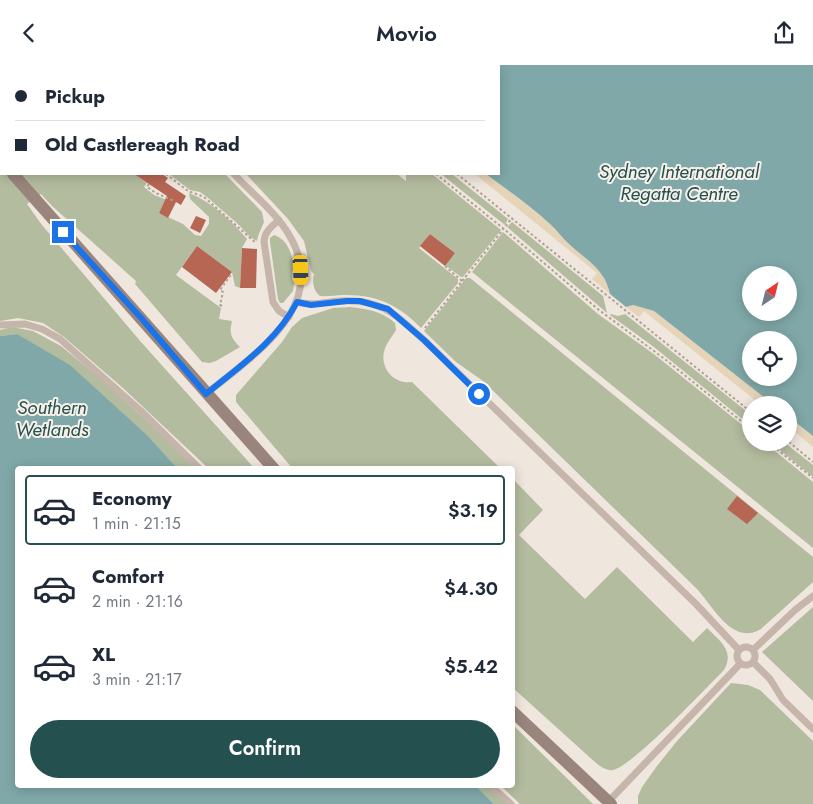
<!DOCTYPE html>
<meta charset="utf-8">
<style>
:root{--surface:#fff;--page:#f2f2f3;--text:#1f2937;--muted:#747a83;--line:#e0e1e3;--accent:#245050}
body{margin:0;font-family:Jost,sans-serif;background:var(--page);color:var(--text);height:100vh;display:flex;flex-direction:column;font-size:19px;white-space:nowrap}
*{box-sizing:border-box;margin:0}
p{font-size:16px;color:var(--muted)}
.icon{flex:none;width:28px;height:28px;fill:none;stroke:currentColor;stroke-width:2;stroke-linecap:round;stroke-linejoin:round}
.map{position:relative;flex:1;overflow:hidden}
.panel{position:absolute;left:15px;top:401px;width:500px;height:322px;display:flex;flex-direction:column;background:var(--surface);border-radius:5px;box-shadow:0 2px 12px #0003}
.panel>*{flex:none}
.banner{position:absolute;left:0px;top:0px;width:500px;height:110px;box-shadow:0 2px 12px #0003;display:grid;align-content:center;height:110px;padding:0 15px;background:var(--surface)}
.needle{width:32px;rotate:35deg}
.tools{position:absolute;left:742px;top:201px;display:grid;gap:10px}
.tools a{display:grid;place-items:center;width:55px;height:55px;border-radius:50%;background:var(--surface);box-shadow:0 2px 12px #0003;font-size:25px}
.end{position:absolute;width:22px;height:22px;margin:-11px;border:6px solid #1a73e8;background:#fff;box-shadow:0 0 0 2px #fff}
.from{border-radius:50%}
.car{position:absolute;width:15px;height:30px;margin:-15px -8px;border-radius:6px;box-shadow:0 0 4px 1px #0007;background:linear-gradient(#f5c518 24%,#345 0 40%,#f5c518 0 76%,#345 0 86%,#f5c518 0)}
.banner b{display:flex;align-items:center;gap:18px;height:48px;font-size:19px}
.banner b+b{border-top:1px solid var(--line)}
.banner i{width:12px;height:12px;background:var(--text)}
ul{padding:9px 0 0;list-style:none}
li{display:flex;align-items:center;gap:15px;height:70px;margin:0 10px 8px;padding:0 5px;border:2px solid transparent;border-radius:5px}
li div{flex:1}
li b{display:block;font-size:19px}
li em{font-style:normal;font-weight:600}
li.current{border-color:var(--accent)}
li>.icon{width:45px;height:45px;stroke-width:1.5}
.action{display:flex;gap:10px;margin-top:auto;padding:10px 15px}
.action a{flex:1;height:58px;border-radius:30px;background:var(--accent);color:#fff;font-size:20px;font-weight:600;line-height:58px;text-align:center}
header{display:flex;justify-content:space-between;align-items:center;height:65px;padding:0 15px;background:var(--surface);font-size:22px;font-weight:600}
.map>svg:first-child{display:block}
</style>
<header><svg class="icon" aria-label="back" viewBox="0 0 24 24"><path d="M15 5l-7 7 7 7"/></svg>Movio<svg class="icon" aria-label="share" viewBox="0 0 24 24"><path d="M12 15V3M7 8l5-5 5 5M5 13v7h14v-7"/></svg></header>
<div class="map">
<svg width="813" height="739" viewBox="0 0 813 739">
<rect width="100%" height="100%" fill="#efe6dd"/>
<path fill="#b4bc9f" d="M74,0h134l-136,1z
M0,106h1v3h133l13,9 -3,4 10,8 21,8 -2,5 -9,-5 -5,10 24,11 12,11 6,1 8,-12v-7l-19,-18 -1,-6c23,9 43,28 58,46l-5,9 -2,40 -5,-2 -3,-14 -35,-26 -21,29 45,33 -2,11 13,2c-3,13 -1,17 8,26l-24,14 -6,2 -8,-1 -67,-78 1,-3 -84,-75 -11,-12 -14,10 15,21 99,117 114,127h-46l-85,-80 -60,-52 -21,-14 -25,-5 -18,3z
M169,109h56l37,38 2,10 -6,14 -1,5 -7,-4 -11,-12 -32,-28 -7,-5 -10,-2z
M246,109h151l9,7v-7h26l69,56 -38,47h-2l-16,-12 10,-12 -25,-19 -11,14 39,31v4l-37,45c-22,-23 -45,-34 -78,-33 -8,0 -15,2 -23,1 -7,-6 -8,-14 -6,-22l-3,-3 -7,-30 -16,-22z
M441,109h11l56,45 -3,6z
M512,157l91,74 4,17 -100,-86z
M503,167l95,82 57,41 96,77v11h14l48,39v66l-341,-276z
M274,170c15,5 18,20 20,34l-2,2v9l2,3 -1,8 -10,12h-3l-2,-4 -8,-57v-4z
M466,213h4l343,279v25l-52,47c-29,17 -47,-22 -65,-41l-213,-207 -27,-19 -32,-31z
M350,242c17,2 32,4 45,16l1,7c-4,7 -10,13 -12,22 -4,17 11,33 28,30l89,87h-208l-57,-67v-7l46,-53 10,-15 10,-9 31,-10z
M611,249l7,2 7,-2 126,101v11l-97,-79 -44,-32z
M12,262l21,4 28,15 39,32 70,64 25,27h-17l-28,-31 -133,-104 -17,2v-6z
M771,378h14l28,22v12z
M513,414l30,31 -24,25 66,64 32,-32 76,75 14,-14c13,13 28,23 17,42 -18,18 -91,96 -111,100 -6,1 -12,-3 -17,-7l-83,-75z
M813,542v94l-51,-49z
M731,618l17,2 12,5 53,51v63h-175v-8l4,-9 15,-21 20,-25z
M513,660l80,79h-73l-19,-18h11z
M476,721h14l19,18h-15z"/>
<path fill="#e6d4b8" d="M475,109h11c21,16 45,32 64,50 7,6 12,14 19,20 17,16 36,25 41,50l-18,-15 5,-6z
M633,240l21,6 120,94h-13l-117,-94 -5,6 -13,-10z
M789,352l24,19v11l-24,-20z"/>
<path fill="#80a8a8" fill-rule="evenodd" d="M346,0h467v371l-24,-19v-12h-15l-120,-94 -21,-6 -7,2 -16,-13c-5,-25 -24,-34 -41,-50 -7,-6 -12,-14 -19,-20 -19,-18 -43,-34 -64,-50h13v-108zM751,210h38v38h-38zM751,275h38v37h-38z
M17,269l53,31 80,73 28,31h-160v317h458l18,18h-494v-468z"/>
<path fill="#b76653" d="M134,109h28l6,4 -3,4 21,14 -5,9 -5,-3 -8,16 -9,-5 8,-17z
M196,151l10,4 -6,13 -10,-5z
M430,169l25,19 -10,13 -25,-20z
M197,181l35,26 -16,21 -34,-26z
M242,183l15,1 -1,39h-16z
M737,431l21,17 -11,11 -20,-15z"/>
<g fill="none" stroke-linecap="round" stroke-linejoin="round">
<path stroke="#b1a095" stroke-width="2" stroke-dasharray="2.5 2.5" stroke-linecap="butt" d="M250,0l1,1
M269,0l1,1
M166,109l22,17 16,6 52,46
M436,109l68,55 95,81 67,50 85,69
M457,109l294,238
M149,119l-2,3 9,6 18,8
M445,201l17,15
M222,241l-2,-1 3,-13 -3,-2 12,-17
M425,263l87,-110
M789,377l24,20
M769,378l44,35"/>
<path stroke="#c6b5aa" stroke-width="7" d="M215,1v-1
M279,155c-7,6 -15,12 -15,22l9,60 6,9 10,6
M297,237c15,4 27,0 42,-1 41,-3 56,13 85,39l272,264 43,46
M0,260l25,-1 17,5 18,10 80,71 60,59
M206,329c50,-41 129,-90 80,-164 -14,-22 -35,-37 -52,-56
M737 591a9 9 0 1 1 18 0a9 9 0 1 1-18 0Z
M753,585l42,-40 18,-14
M753,597l17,17 13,21 30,29
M491,721l20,18
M608,737l132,-138"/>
<path stroke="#99857c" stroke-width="12" d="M53,1l3,-1
M0,33l1,-1
M0,94l1,1
M13,109l261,295
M512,646l99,93"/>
</g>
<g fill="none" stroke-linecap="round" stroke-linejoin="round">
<path stroke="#1a73e8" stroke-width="6" d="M63,167l79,87 64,75c34,-28 71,-53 91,-92l14,3 36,-4h13l28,8 36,31 55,54"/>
</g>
<g text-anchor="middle" stroke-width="4" stroke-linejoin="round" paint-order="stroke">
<g font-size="19" font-style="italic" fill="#245050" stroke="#f7f0e9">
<text x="679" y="113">Sydney International<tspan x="679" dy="22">Regatta Centre</tspan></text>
<text x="52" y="349">Southern<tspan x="52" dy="22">Wetlands</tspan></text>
</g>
</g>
</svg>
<div class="tools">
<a><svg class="needle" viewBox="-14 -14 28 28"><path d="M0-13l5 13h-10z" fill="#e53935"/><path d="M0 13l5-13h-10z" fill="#747a83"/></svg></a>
<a><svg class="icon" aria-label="locate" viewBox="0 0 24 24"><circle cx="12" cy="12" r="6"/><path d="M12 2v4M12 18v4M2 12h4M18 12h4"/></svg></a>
<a><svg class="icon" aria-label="layers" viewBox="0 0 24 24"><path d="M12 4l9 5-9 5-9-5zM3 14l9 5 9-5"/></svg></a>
</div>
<i class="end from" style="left:479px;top:329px"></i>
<i class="end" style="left:63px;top:167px"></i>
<i class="car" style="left:301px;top:205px;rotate:177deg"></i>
<div class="banner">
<b><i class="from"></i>Pickup</b>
<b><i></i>Old Castlereagh Road</b>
</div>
<section class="panel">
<ul>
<li class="current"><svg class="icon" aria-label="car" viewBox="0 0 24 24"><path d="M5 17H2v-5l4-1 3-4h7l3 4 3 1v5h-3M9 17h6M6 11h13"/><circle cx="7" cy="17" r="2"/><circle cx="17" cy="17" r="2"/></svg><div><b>Economy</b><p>1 min · 21:15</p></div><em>$3.19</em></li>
<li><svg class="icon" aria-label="car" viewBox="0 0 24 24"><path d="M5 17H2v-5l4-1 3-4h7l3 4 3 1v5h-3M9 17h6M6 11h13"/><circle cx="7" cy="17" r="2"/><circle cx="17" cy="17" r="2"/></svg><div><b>Comfort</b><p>2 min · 21:16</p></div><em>$4.30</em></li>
<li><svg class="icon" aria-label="car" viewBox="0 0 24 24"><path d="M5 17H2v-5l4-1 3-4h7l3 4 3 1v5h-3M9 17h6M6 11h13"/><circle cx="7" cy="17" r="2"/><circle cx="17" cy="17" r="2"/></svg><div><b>XL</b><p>3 min · 21:17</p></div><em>$5.42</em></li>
</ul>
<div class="action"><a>Confirm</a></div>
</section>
</div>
